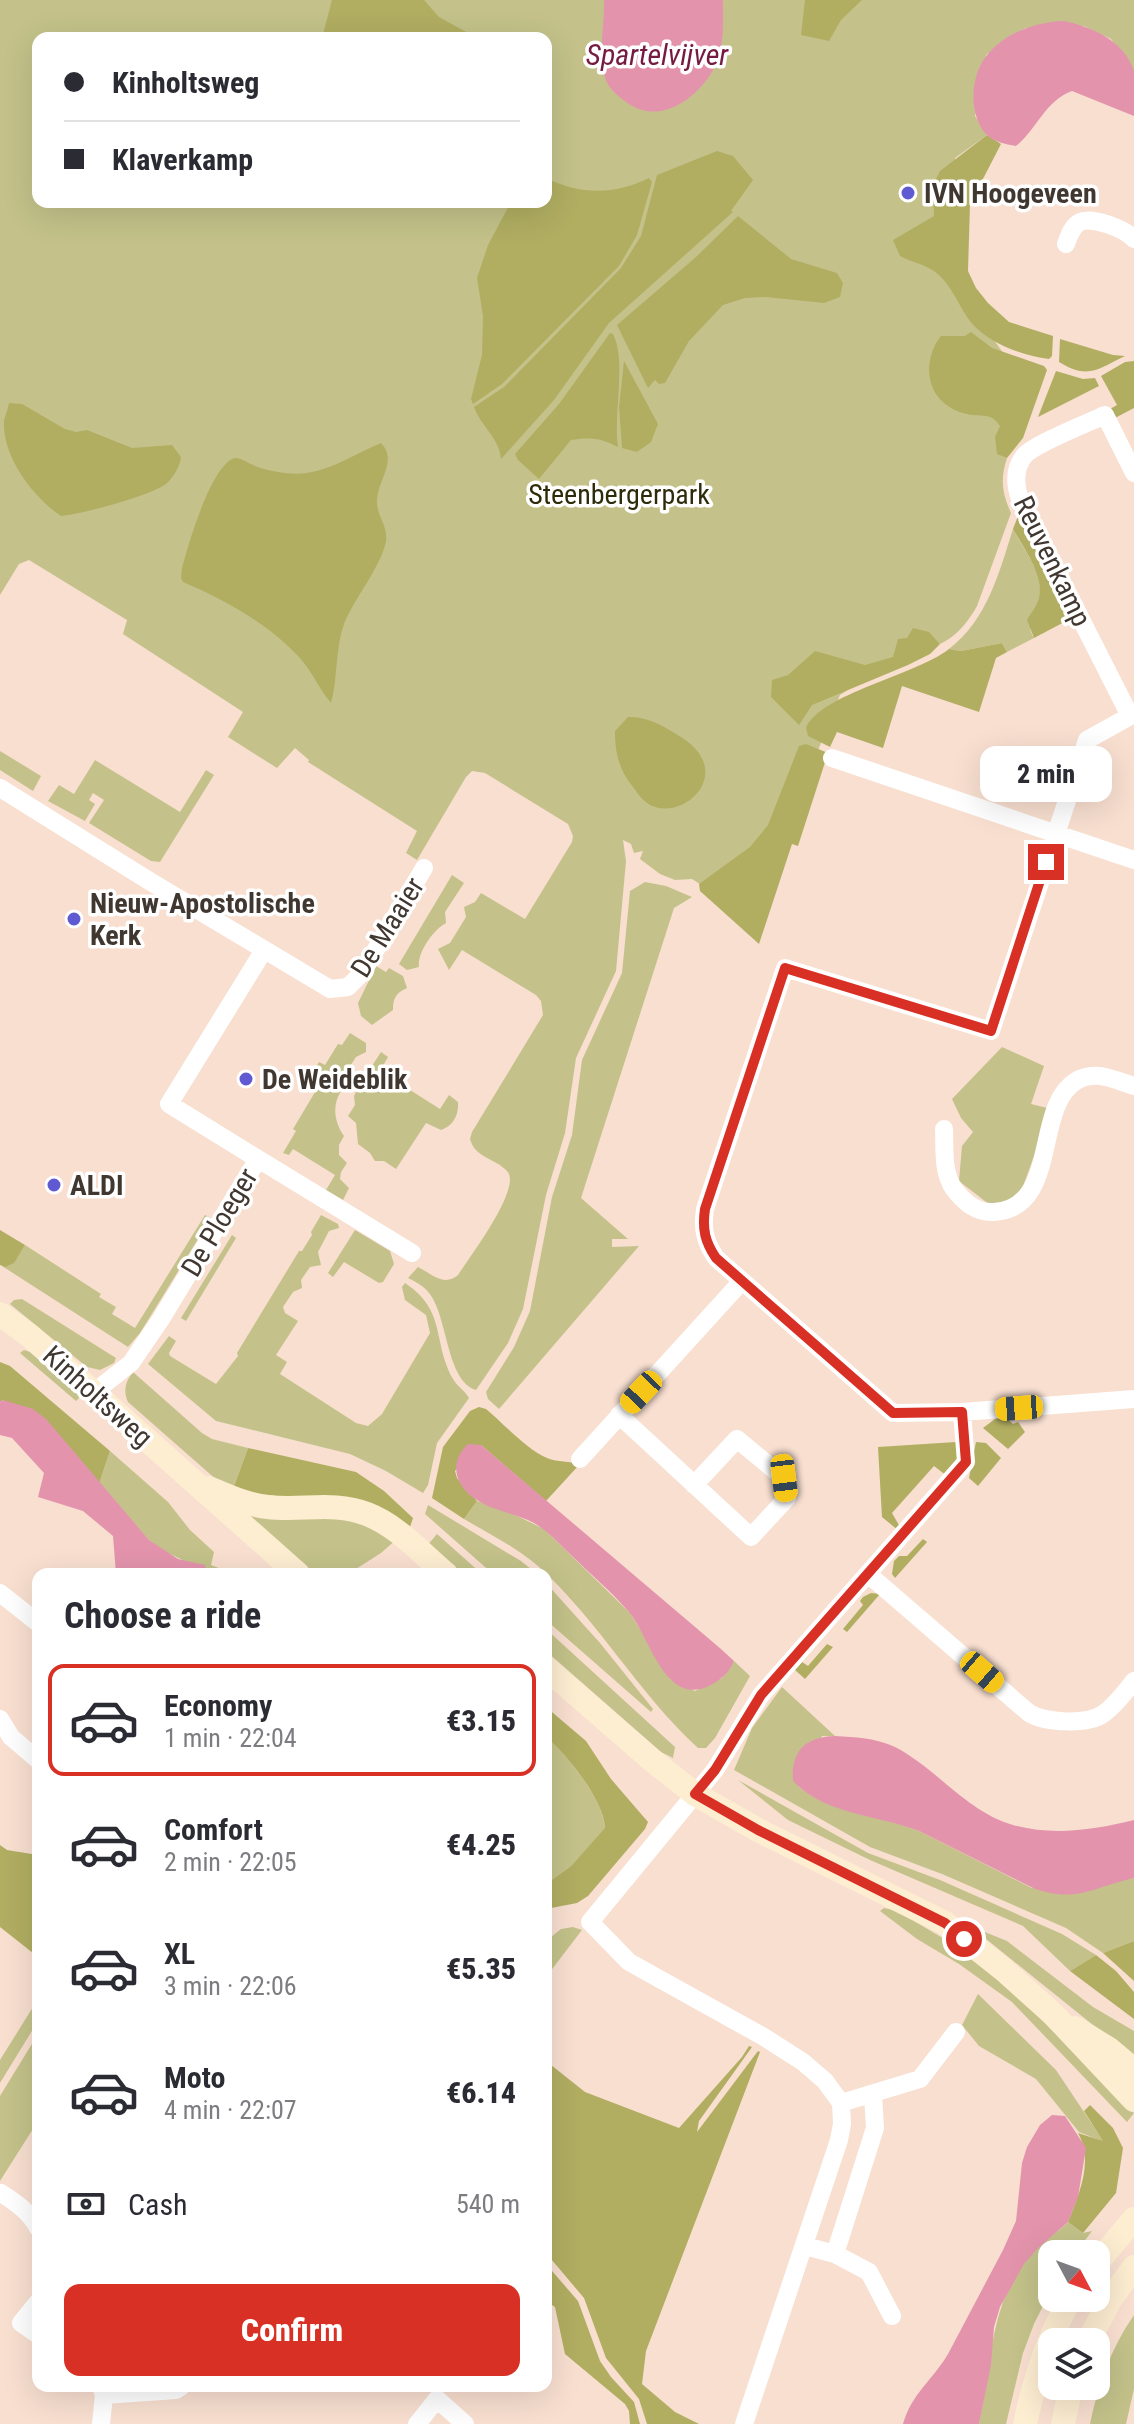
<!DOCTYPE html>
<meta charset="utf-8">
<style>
:root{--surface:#fff;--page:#f7f7f7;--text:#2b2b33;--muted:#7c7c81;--line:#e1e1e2;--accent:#d93025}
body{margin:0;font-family:"Roboto Condensed",sans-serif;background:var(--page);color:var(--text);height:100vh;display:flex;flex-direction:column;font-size:30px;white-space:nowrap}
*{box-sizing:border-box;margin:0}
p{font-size:26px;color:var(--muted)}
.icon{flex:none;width:44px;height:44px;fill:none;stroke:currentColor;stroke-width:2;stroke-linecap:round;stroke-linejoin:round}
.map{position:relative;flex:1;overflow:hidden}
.side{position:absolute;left:32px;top:1568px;width:520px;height:824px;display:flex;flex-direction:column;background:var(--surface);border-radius:16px;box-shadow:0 8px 32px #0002}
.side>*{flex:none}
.hud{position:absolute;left:32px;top:32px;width:520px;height:176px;border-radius:16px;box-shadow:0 8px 32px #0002;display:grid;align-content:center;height:176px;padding:0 32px;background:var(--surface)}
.needle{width:52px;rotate:131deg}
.fabs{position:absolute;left:1038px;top:2240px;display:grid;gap:16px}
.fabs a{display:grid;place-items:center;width:72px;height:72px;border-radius:16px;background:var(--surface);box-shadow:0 8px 32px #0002;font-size:40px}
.end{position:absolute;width:36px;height:36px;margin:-18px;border:10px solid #d93025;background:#fff;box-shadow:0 0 0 4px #fff}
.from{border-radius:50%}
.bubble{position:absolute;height:56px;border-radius:16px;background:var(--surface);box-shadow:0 8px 32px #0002;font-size:26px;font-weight:800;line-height:56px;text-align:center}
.car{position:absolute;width:24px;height:48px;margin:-24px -12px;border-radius:10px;box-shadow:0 0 6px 2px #0007;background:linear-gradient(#f5c518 24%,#345 0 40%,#f5c518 0 76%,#345 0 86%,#f5c518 0)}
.hud b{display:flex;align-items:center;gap:28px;height:76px;font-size:30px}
.hud b+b{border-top:2px solid var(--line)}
.hud i{width:20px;height:20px;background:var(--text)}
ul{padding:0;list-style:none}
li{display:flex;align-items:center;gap:24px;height:112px;margin:0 16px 12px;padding:0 16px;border:4px solid transparent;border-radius:16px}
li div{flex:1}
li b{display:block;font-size:30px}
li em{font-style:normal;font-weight:800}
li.active{border-color:var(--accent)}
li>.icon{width:72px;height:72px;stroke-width:1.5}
h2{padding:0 32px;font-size:36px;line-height:96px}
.pay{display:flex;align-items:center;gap:20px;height:88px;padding:0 32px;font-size:30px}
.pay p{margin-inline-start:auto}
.primary-button{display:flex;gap:16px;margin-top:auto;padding:16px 32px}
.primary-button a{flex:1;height:92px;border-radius:16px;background:var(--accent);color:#fff;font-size:32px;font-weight:800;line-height:92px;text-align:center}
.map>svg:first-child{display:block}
</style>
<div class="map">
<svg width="1134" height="2424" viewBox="0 0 1134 2424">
<rect width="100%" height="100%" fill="#f8dfd0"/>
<path fill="#c4c28a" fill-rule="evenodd" d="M0,0h1134v72l-23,-33 -27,-13 -58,2 -17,9 -23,18 -11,61 12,19 -32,23 17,151 51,72 -24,73 8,4c-7,21 -5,36 4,55l-34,93c-9,16 -20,30 -37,38l-8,-8 -92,59 -88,222 -60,-38 -17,1 -15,-6 -20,-15 3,-8 -9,2 -3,-9 -8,-4 3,21 -10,110 -40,87 -11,75 -19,62 -23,114 -15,34 -32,47c-30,-9 -28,-74 -47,-97 -5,-7 -13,-11 -21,-15l10,-11c14,7 26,20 40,8 11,-17 65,-88 49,-104 -12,-13 -32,-13 -37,-32l2,-7 71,-117 -2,-14 -5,-6 -74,-45 -13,20 -11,-21 12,-6 16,-26 -2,-10 11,-5 6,-9 44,26 47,-77 1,-6 -5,-12 -83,-51 -13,-2 -6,6 -49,83 -11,-7 11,-22 -109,-69 1,-2 -14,-12 -18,20 -49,-31 15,-25 -120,-78 4,-14 -98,-60 -10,4 -19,31zM38,38h508v164h-508z
M1013,529c9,18 27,40 27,60 1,19 -18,30 -6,49l-27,14 -5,-9 -41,8 -12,-2c38,-29 50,-76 64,-120z
M0,751l41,25 -8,15 -33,-21z
M95,760l85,52 26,-42 8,5 -54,87 -9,-1 -62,-38 15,-23 -11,-7 -4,7 6,4 -10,17 -37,-20 11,-16 15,9z
M452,875l12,8 -19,29 1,11c-13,7 -29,30 -27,44l-12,3 -8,-6z
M645,882l21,4 26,11 -18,11 -93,290 47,41h-16v8l27,-1 -140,163 -11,-10 -2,-7 28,-45 16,-36 22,-114 20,-62 10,-75 40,-87 8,-82z
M376,966l10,6 3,-4 14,8 4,12c-11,5 -14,10 -14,22l-21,15 -11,-9 -3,-13z
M350,1033l16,10v9l-10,5 -17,26 2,8c-9,14 -7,31 3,45l-5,9v10l8,8 -6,9 -1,7 9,9 -6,12 -17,-10 9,-15 -42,-26 -4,6 -6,-2 13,-22 -3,-2 31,-52 -10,-6 5,-9 6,3 13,-21 4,1z
M1002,1047l42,19 -13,38 20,5 -30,83 -7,9 -24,4 -31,-24 3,-35 11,-14 -12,-14 -9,-19z
M381,1052l7,5 -8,14 60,38 9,-14 9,7c1,13 -5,24 -17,28l-15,-7 -30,46 -12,-8h-9l-5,-8 -12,-9 -2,-21 -8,-7 7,-11 -1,-9 7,-14 1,-8 8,-5z
M205,1215l6,3 -71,115 -12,14 -126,-81 11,-3 12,-18 76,49 -2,3 17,10 -4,7 23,14z
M321,1215l17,9 1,4 -10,3 -11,21 3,13 -11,2 -9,13 1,8 -9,4 -10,15 2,6 13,8 -22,34 11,7 -7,12 76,49 12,3 14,-12 48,-81 -4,-18 -21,-15 -3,-13 3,-4c42,28 27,58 48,96 4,7 12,12 16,19l-32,45 -9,42 -5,8 -37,-22 -36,-17 -134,-33 -68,-57 21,-28 7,5 -7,12 1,3 46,28 22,-28 -1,-3 62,-102h3l10,-16 -1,-3z
M355,1230l35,21 4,13 -11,18 -4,1 -35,-21 -11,15 -5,-4z
M232,1235l4,3 -50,83 -5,-3z
M22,1299l94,59 -2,5 -14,7 -13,-3 -77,-63 4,-4z
M24,1350l6,2 52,43 -6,6 -56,-48z
M133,1372l69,61 10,6 36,9 -15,41 -14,-7 -91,-80c-5,-11 -3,-20 5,-30z
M110,1451l58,51 22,28 24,22 -3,13 23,9 -29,-3 -43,-21 -13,-10 -50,-56z
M477,1501l30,10 37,18 86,84 41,67 24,11 27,-13 12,-17 16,15 -35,62 -9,10h-8c-60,-55 -100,-128 -160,-182 -22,-19 -49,-32 -74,-47z
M428,1505l93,56 16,13h-44l-68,-60z
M242,1509l95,4 60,26 -16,14 -33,21h-39z
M437,1534l45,40h-25l-31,-27z
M546,1583l54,60 53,66 -2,3 -105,-92z
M546,1629l129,118 -2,11 -12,-6 -115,-101z
M782,1687l53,49h-13l-23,51c35,27 80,28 120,44l113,57 102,-10v63l-31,12 -37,-25 -124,-54 -72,-27 -136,-77 18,-42z
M546,1737c21,17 58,64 59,92l-34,37 -25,18z
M738,1780l130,73 72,27 122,54 34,21 -26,16 -47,-45 -153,-66 -82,-40z
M884,1908l13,3 61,36 64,53 112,113 -7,9 -115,-120 -53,-38 -42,-25 -37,-28z
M970,1926l37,15 86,66 41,24v27z
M573,1927l9,3 -36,47v-36l15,-12z
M978,1994l78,76 48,72 -25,-10 -43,-53 -57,-33 -17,-21z
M38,1999v22l-38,62v-23z
M38,2034v87l-38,60v-85z
M1068,2222l15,11 9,-2 -17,23h-23v34l-18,36 -11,29 -17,71h-27c13,-60 10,-127 56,-174 10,-10 23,-18 33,-28z
M1134,2315v74l-8,35h-36c8,-39 21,-76 44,-109z"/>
<path fill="#b1ae62" d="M332,0h92l15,17 38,21h-155z
M805,0h57l-21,20 -12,21 -28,-6z
M987,135l14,9 -31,60 -2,67 8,17 12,15 21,19 44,14 -1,20 -3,3c-29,-4 -65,-17 -82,-42 -9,-14 -16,-31 -28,-42 -12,-11 -26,-12 -39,-19l-7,-16 41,-24 -1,-31 7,-14z
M717,151l16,5 20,24 -22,31 2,1 -124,111 -55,77 -53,59c-1,-20 -21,-34 -27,-52l30,-20 117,-119 20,-32 16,-61z
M546,178c34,17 69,17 103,0l3,4 -15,53 -18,31 -117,118 -29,20 -2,-5 11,-44 1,-39 -6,-38 11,-33 23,-43h35z
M738,216l53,43 46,14 6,10 -3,14 -16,6 -58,-6 -21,1 -22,7 -34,36 -24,42 -6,1 -4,-4 -7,8 -31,-63 79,-68z
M971,332l21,16 52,18 3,4 -24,68 -16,20 -10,-4 -2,-17 5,-11c-10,-15 -18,-8 -33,-12 -22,-5 -37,-20 -38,-43 0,-13 4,-25 12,-35h24z
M610,333l3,1c14,28 0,78 5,113 -17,-9 -28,-10 -47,-7l-32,39 -21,-19 -3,-6 44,-50z
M1060,339l53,16 12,1c-27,13 -37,24 -66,6z
M624,361l34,63 -7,18 -14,10 -15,-4 -3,-41z
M1134,361v47l-19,10 -5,-9 7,-4 -16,-29 24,-14z
M1056,371l27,8 12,-1 4,8 -61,31z
M9,403l13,1 43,25 11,3 11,-2 45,18 40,-3 9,12c-1,9 -7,20 -15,27 -16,12 -84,30 -105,32 -27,-18 -59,-59 -57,-95 1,-5 4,-12 5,-18z
M381,443c17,18 -3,36 -4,57 -1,15 11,25 9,41 -4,24 -32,58 -42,83 -9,25 -6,54 -13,79 -12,-14 -19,-32 -32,-46 -30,-33 -76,-58 -116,-75l-2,-4 1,-10c6,-22 29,-104 53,-110 6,-1 16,7 23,9 14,5 34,8 49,6 26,-4 50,-20 74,-30z
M1018,516l3,1 51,101 -38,20 -7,-18c3,-6 8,-11 10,-17 11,-23 -13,-54 -24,-74z
M913,628l16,4 11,12 -10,10 -22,11 -96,40 -13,20 -28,-28 1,-17 16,-5 27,-24 50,14 28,-8 5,-18 9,-1z
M1002,643l5,9 -11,6 -17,54 -77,-26 -19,62 -46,-16 -7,15 -22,-11 -2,-8c14,-34 110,-53 143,-79l12,2z
M628,717c21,-1 39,11 56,22 50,34 1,83 -34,66 -7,-4 -12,-11 -17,-18 -14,-17 -18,-34 -18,-56z
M806,744l22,9 -30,93 -6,-2 -33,100 -59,-53 -1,-7 51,-37 18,-22 31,-79z
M0,1230l25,15 -11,18 -9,4 -5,-2z
M0,1362l10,4 100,85 -11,33 -20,-23 -76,-61 -3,2z
M479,1407l7,2c17,14 41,41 61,49 11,5 23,2 32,7l-33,36 -65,-56 -26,26 2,7 20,23 -13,18 -32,-21 11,-51 27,-36z
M999,1416l6,1 8,7 5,-2 7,10 -17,17 -25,-21z
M956,1442l3,14 -12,20 -13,-10 -42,47 8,14 -1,4 -17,-14 -4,-70z
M976,1442l10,1 15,15 -23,28 -9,-8z
M248,1448l108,24 28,19 29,27 -5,15 -175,-44z
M923,1539l4,3 -32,36 -3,-4 2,-13 5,-5h8z
M871,1593l9,1 -33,38 -4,-3 20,-24 -3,-4 3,-4z
M827,1644l6,3 -28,32 -10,-9 7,-8 6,4z
M546,1707l40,34 25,38 37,43 -3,7 -57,67 -11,7 -31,6v-25l25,-18 34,-38c-1,-27 -38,-74 -59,-91z
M0,1845l7,5 31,5v102l-38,-30z
M1134,1941v40l-31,-28z
M1096,1955l20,16 18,21v27l-64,-48z
M749,2046l3,1 -53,74 -2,11 61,-81 2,1 -114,299 -4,33 33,28 24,12h-52l-8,-25 -33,-41 -22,-60 -38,-45v-192l39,31 94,36 63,-71z
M1090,2105l23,23 10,20 -7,45 -33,40 -15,-11c11,-28 26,-61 10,-89l25,8 -19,-30z
M546,2264l32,37 22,60 11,16 23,25 6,22h-10l-1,-13 -4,-7 -60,-50 -10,-47 -9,-6z"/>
<path fill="#e394ac" d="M604,0h119c0,24 2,50 -11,72 -18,29 -54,54 -86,30 -8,-6 -17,-13 -20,-22 -9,-24 -1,-55 -2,-80z
M1064,21c28,6 60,19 70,50 0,12 0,31 0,45l-62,-25c-27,10 -35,38 -56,55 -11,-2 -21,-4 -29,-11 -19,-19 -17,-60 0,-80 19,-23 49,-33 77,-34z
M3,1400l30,9 13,10 103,121 29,19 27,6 1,6 15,3h-105l-3,-38 -30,-25 -45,-14 6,-24 -32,-35 -12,-3v-33z
M468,1444l13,1 240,204 13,12c-5,12 -13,19 -25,25 -45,21 -59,-50 -81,-75 -17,-20 -38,-37 -57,-56 -12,-11 -23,-24 -37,-32 -18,-10 -41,-12 -57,-23 -22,-13 -29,-38 -9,-56z
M835,1736c20,1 41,2 60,11 41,21 72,65 118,78 39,11 81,5 121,-5v58c-41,9 -58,26 -101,10l-114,-57c-41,-16 -94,-16 -126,-50 -2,-31 13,-44 42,-45z
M1052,2115l13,1 21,32 -8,49 -10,25 -31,27 -13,15 -24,43 -6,20 -3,38 -12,59h-76c9,-31 29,-43 45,-70l55,-104 13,-29 6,-58 5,-16 13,-22z"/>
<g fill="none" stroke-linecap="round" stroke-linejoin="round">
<path stroke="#fff" stroke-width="18" d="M1066,244c3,-8 6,-18 14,-22 12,-6 45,7 54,17
M1134,714l-47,26 -96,291 -206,-63 -80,241c-3,20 0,33 11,49l177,155 69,-1 172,-13
M1130,716l-110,-217c-5,-14 -6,-30 4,-43 10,-12 64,-33 81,-41l29,58
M832,758l302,102
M0,788l151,94 179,107 18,-2 14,-14 62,-105
M944,1129c1,20 -2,43 10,60 10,13 22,24 40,23 66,-4 39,-105 82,-131 19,-12 38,-1 58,5
M258,1159l154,94
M93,1393l38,-30 30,-44 97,-160 -89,-55 95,-154
M619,1415l132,122 36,-39 -3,-20 -47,-39 -43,46
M580,1459l162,-178
M868,1574l161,139c16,10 58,12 74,1 12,-8 22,-22 31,-33
M0,1593l38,30
M0,1719l11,18 27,23
M841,2103l79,-24 36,-47
M1,2193c14,9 30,20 37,35
M805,2246l30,8 34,18 23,44
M835,2254l40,-126 -2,-33
M38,2302l-17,21 17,12
M101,2386l3,9 -3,29
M104,2395l72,-5 6,-4
M417,2424l20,-25 28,25
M744,2424l95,-284 3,-16 -1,-21 -16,-22 -22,-19 -39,-25 -135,-75 -39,-40 125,-152 46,-75 205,-233 -4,-50"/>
<path stroke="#fdedd1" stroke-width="24" d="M0,1314l30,22 268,238
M209,1488c19,8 38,17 59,19 34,4 66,-6 99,7 31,12 54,39 79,60
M546,1668l107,93 42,33 63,36 187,93 59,47 49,44 81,86
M1075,2028l34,21 25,21
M1096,2264l38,-45
M1088,2342l22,-42 24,-33
M1025,2424c10,-46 22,-85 46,-126
M1063,2424l8,-38"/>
</g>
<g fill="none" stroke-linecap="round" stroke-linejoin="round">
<path stroke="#d93025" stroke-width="10" d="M964,1939l-19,-16 -187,-93 -63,-36 20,-24 46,-75 205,-233 -4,-50 -69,1 -177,-155c-11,-16 -14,-29 -11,-49l80,-241 206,63 55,-169"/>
</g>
<g fill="#5f59d2" stroke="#fff" stroke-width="3">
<circle cx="908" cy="193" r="8"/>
<circle cx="74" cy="919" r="8"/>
<circle cx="246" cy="1079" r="8"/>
<circle cx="54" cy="1185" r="8"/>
</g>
<g text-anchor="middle" stroke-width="7" stroke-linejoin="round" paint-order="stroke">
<g font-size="28" font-weight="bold" fill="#403731" stroke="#fff" text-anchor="start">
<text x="924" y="203">IVN Hoogeveen</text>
<text x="90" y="913">Nieuw-Apostolische<tspan x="90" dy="32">Kerk</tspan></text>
<text x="262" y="1089">De Weideblik</text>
<text x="70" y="1195">ALDI</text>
</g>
<g font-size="28" fill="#2d2b09" stroke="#fff">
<text x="619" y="504">Steenbergerpark</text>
</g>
<g font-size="28" fill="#403731" stroke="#fff">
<text transform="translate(1053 561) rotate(64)" y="10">Reuvenkamp</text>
<text transform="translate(387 927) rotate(-58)" y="10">De Maaier</text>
<text transform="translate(219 1222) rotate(-59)" y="10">De Ploeger</text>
<text transform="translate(98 1396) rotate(42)" y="10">Kinholtsweg</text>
</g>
<g font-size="30" font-style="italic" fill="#761b40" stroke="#fff">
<text x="657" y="65">Spartelvijver</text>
</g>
</g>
</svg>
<div class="fabs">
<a><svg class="needle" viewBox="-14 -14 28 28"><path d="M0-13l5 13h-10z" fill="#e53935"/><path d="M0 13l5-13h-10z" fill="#7c7c81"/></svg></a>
<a><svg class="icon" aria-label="layers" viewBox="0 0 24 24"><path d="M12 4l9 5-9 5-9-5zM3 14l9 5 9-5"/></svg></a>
</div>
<i class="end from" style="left:964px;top:1939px"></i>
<i class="end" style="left:1046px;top:862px"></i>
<div class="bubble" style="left:980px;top:746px;width:132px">2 min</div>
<i class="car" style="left:641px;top:1392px;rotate:223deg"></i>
<i class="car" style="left:1019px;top:1408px;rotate:266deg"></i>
<i class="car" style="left:784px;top:1478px;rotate:173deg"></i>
<i class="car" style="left:982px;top:1672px;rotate:131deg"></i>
<div class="hud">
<b><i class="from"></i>Kinholtsweg</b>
<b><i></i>Klaverkamp</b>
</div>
<section class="side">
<h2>Choose a ride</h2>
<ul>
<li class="active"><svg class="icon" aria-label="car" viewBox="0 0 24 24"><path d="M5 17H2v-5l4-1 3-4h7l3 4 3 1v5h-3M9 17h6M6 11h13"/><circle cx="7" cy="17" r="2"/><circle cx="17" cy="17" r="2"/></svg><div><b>Economy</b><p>1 min · 22:04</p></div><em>€3.15</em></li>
<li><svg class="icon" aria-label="car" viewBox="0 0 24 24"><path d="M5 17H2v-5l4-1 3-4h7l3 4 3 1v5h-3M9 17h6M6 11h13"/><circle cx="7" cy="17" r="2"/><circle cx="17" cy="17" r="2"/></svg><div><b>Comfort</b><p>2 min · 22:05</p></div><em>€4.25</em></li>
<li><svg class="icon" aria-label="car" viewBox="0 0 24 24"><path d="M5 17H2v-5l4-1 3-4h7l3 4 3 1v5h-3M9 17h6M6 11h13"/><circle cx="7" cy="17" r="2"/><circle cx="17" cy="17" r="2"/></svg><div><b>XL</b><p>3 min · 22:06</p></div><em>€5.35</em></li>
<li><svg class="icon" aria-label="car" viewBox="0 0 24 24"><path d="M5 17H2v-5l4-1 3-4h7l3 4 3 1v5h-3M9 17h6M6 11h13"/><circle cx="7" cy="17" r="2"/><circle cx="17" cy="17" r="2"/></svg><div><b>Moto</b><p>4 min · 22:07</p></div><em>€6.14</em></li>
</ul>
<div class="pay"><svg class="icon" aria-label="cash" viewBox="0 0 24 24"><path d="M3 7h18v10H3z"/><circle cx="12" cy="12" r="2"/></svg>Cash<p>540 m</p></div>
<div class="primary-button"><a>Confirm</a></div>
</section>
</div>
